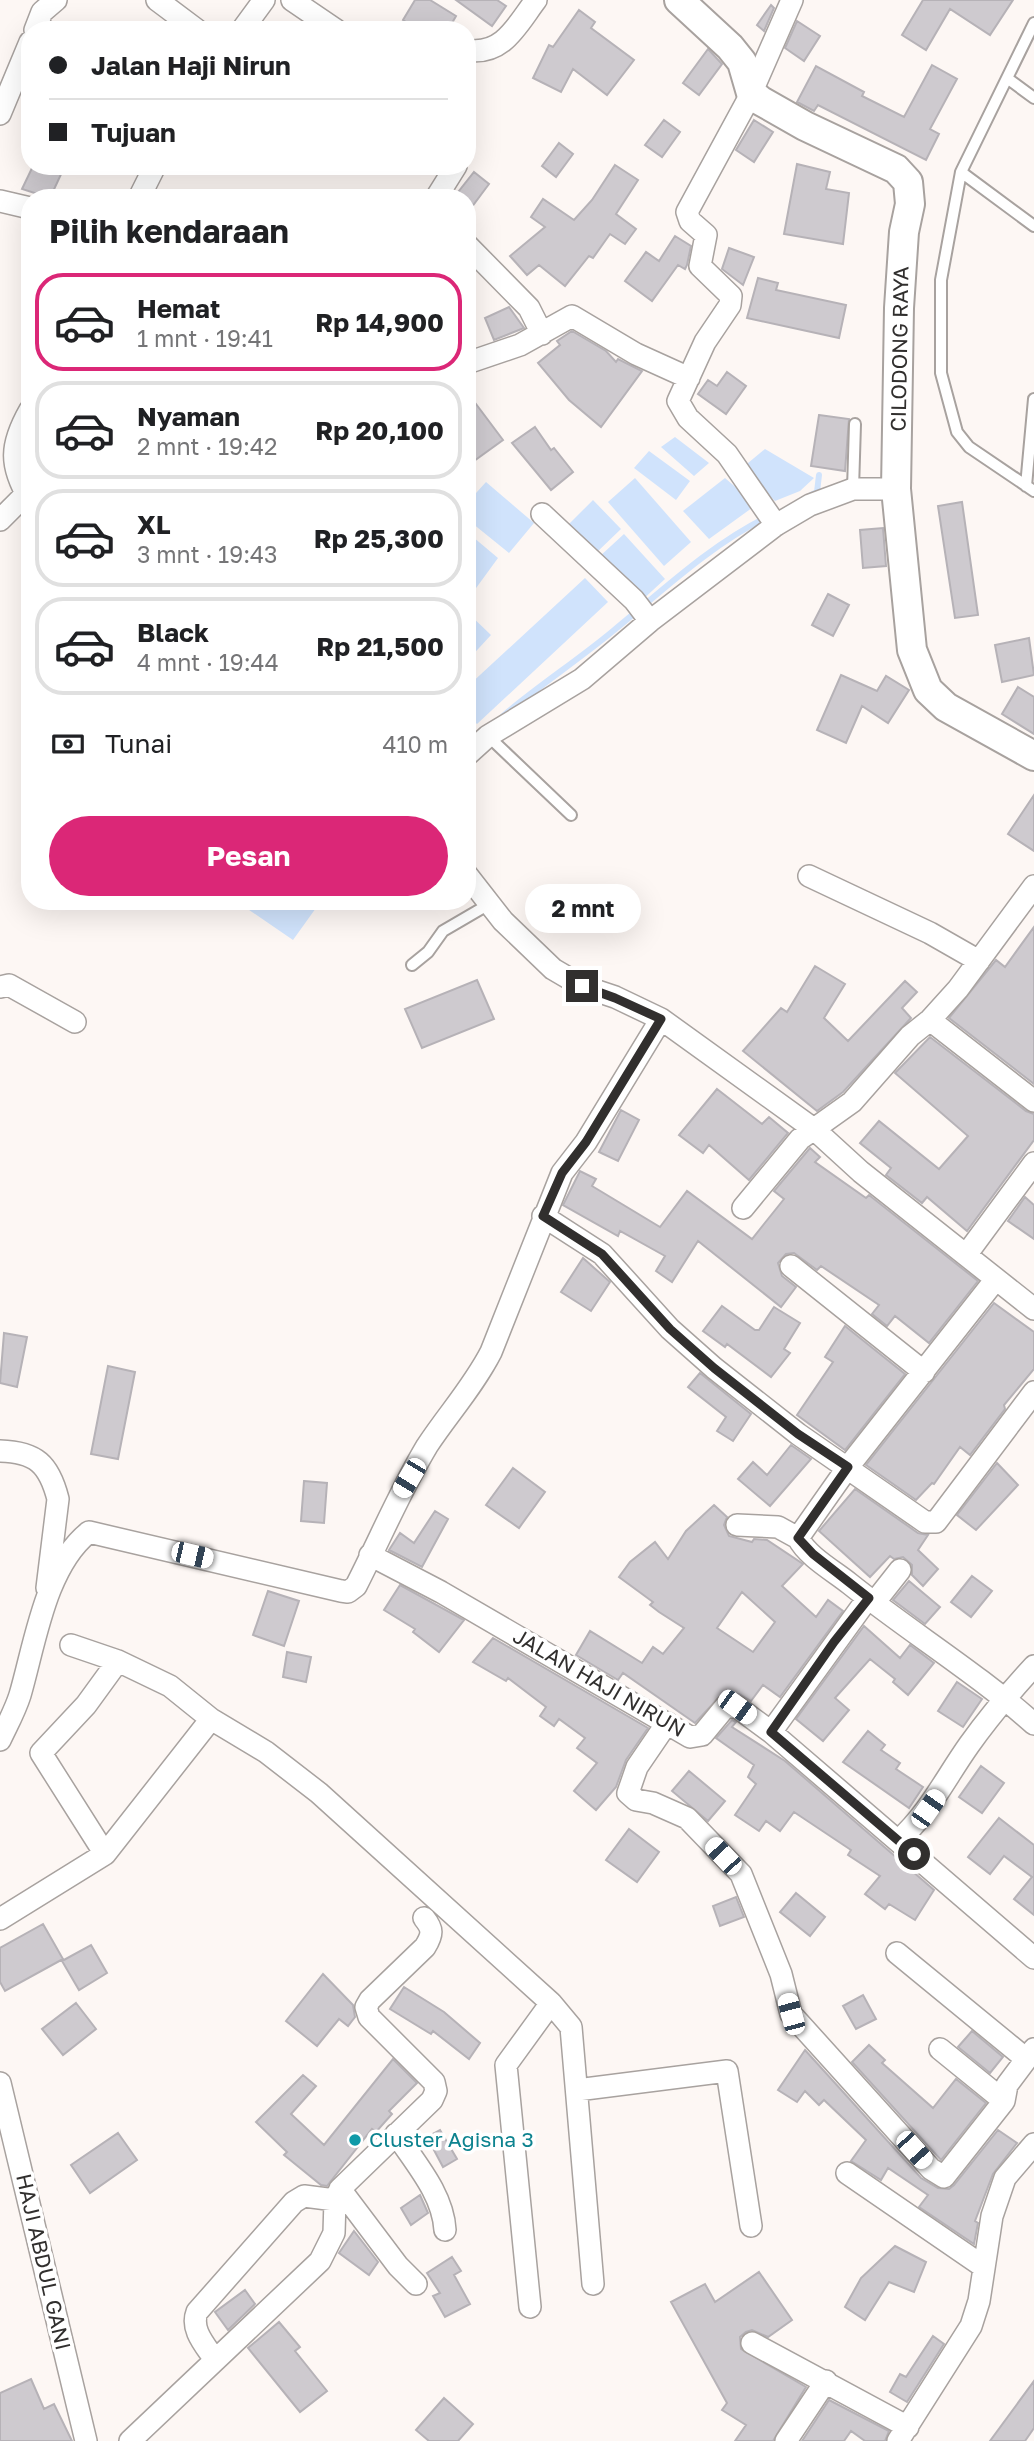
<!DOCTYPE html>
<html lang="id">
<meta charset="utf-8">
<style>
:root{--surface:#fff;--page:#f2f2f2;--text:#202124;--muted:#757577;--line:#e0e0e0;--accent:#db2777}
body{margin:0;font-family:"Golos Text",sans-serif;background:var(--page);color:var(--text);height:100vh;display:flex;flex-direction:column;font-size:26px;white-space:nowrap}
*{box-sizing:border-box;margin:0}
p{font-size:23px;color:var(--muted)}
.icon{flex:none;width:38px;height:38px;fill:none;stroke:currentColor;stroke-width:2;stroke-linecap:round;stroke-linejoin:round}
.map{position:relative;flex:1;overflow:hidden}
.drawer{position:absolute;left:21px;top:189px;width:455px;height:721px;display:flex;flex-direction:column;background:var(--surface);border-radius:28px;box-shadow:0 7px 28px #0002}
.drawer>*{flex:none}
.banner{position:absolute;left:21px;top:21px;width:455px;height:154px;border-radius:28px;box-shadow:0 7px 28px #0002;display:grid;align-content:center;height:154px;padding:0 28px;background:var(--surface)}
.end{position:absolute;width:32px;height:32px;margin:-16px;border:9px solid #312f2e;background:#fff;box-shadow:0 0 0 4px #fff}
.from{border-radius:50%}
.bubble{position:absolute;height:49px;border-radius:24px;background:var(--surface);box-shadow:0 7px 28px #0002;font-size:23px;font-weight:700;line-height:49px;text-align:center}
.car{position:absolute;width:21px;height:42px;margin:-21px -10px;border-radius:9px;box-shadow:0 0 5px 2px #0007;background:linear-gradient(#fff 24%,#345 0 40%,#fff 0 76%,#345 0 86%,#fff 0)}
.banner b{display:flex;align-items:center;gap:24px;height:66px;font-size:26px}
.banner b+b{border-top:2px solid var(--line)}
.banner i{width:18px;height:18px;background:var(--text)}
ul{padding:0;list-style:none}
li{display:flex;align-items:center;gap:21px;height:98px;margin:0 14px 10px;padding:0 14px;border:4px solid var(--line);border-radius:28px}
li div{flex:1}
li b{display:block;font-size:26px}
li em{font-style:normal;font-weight:700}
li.current{border-color:var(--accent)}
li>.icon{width:63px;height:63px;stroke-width:1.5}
h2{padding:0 28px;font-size:32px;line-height:84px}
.pay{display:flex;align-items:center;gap:18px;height:77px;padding:0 28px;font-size:26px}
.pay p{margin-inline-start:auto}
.button{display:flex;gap:14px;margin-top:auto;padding:14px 28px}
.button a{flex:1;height:80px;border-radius:42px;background:var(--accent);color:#fff;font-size:28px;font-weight:700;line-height:80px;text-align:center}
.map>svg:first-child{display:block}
</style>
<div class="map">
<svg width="1034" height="2441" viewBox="0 0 1034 2441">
<rect width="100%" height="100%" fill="#fdf7f4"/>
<path fill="#d0e3fc" d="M675,437l34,26 -15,13 -33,-29z
M765,449l49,29 -14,13 -25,10 -33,-33z
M649,451l41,30 -14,19 -42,-32z
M635,478l56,64 -27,24 -56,-64z
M725,478l31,27 -47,34 -26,-28z
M486,482l48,41 -25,30 -42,-34v-16z
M593,500l28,29 -26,25 -28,-28z
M467,532l31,26 -27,37 -4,-2z
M624,534l41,45 -25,23 -41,-45z
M585,578l23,24 -131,122 -10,-10v-27z
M467,612l24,23 -24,26z
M236,901h85l-28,39z"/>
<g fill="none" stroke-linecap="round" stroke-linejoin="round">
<path stroke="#d0e3fc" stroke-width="6" d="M811,495l6,-3 2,-17
M503,716c35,-30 74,-55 110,-85 49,-40 97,-86 154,-114"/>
</g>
<path fill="#cecacf" stroke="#b6b2b7" stroke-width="2" fill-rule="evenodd" d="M415,0h15l26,16 -8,14h-30l-15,-10z
M456,0h41l9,6 -14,20z
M923,0h90l-23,35 -40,-26 -24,41 -24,-15z
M771,5l3,3 -10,23 -7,-6z
M579,10l16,12 -4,6 43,32 -27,35 -34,-26 -12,23 -28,-14 16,-33 4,2z
M797,21l23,15 -16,25 -19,-13z
M708,49l14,15 -23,31 -16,-12z
M932,65l25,14 -27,50 9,5 -13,26 -108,-55 -4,6 -17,-9 19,-36 48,26 -2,4 42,21z
M664,120l16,12 -18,25 -17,-12z
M754,120l19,12 -19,30 -18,-12z
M559,143l14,11 -17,23 -14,-11z
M797,164l33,8 -4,17 23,4 -6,51 -59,-10z
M615,165l23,15 -22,34 20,15 -11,15 -15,-10 -17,24 -4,-2 -24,30 -26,-21 -12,10 -17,-19 35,-29 -14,-10 12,-18 31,21 18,-20z
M33,166h21l9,4 -13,28 -28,-9z
M474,172l15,12 -18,24 -4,-3v-7l-12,-2z
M675,236l16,10 -4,19 -2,4 -7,-4 -26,36 -27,-20 21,-29 13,9z
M729,248l25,9 -11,28 -21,-16z
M758,278l20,5 -2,7 70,15 -7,33 -92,-20z
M509,307l15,21 -30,12 -9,-22z
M572,331l34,20 10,11 2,-3 24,12 -41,56 -32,-27 -31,-37 22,-18 -3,-4z
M727,372l19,14 -20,28 -28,-20 10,-14 9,6z
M467,392l36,48 -36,26z
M819,415l30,4 -4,52 -34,-5z
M535,427l16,23 3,-2 19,24 -22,18 -39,-47z
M962,502l16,113 -23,3 -17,-112z
M883,528l3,38 -23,2 -3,-38z
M828,594l21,11 -16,31 -21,-11z
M1029,638l5,37 -32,7 -7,-37z
M841,675l36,16 9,-15 23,14 -21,33 -26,-17 -16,37 -29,-13z
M1018,687l16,10v37l-32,-20z
M1034,795v56l-26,-17z
M1034,927v157l-85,-66 47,-58 9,7z
M815,966l30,18 -21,34 24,23 57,-60 12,11 -15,16 9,10 -68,74 -26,19 -74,-60 38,-43 6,4z
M477,980l17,39 -72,29 -17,-39z
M930,1037l96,74 8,3v26l-67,91 -40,-34 -5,6 -36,-28 5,-7 -31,-25 19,-22 60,48 29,-33 -73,-63z
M717,1089l45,35 7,-7 19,16 -39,47 -40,-35 -6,8 -24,-18z
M621,1110l18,10 -21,41 -19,-9z
M810,1148l10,9 -5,5 51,36 3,-3 109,86 -49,62 -34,-27 -8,10 -15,-12 7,-9 -58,-39 -4,4 -23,-17 -8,1 -8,9 4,13 14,11 -15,20 -83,-66 -26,41 -16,-11 9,-15 -45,-25 -2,5 -55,-31 17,-34 16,8 -4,7 68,41 27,-36 65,48 32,-40 -10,-8z
M1025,1197l9,8v34l-26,-18z
M583,1258l27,24 -19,29 -30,-19z
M994,1303l40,29v37l-30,36 1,4 -35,46 -10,-8 -26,37 -2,-1 -16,17 -50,-35z
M722,1306l33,24h4l15,-23 26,16 -16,26 6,4 -19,24 -44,-33 -2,3 -22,-16z
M845,1326l60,48 -60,76 -48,-35 36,-53 -8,-5z
M4,1333l23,4 -10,50 -17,-4z
M108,1366l27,6 -17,87 -27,-5z
M700,1373l51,41 -18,27 -16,-10 9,-14 -38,-30z
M791,1445l20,14 -41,47 -32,-27 15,-17 14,13z
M997,1463l21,22 -42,45 -19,-15z
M513,1468l32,24 -26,36 -33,-23z
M304,1481l23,2 -3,40 -23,-2z
M855,1489l63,44 10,2 -10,15 20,19 -15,17 -11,-11v-10l-9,-8 -9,2 -4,-3 -20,21 -51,-46z
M714,1505l13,12 -3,8 5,11 23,6 2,-3 13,1 36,24 -21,22 34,31 12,-17 15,11 -63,86 -17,-12 -12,16 -12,-7h-17l-27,29 -72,-50 -5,7 -42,-25 14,-24 52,32 11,-16 10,7 21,-26 -25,-16 -9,-7 3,-3 -34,-25 11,-15 25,-20 13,17 18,-28zM742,1592l33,30 -22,30 -36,-24z
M435,1511l13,8 -26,48 -33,-17 11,-17 14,10z
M972,1576l20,15 -21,26 -20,-15z
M909,1581l31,26 -15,17 -32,-24z
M400,1585l64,35 -25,32 -26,-20 2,-3 -31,-19z
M268,1591l31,10 -15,45 -31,-11z
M864,1626l36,32 10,-13 24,18 -26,32 -15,-13 2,-3 -25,-20 -35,39 14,12 -26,31 -27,-22z
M493,1638l155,90 -22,32 -10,27 -20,23 -22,-19 23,-28 -20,-15 8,-10 -26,-19 -5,7 -14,-10 6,-9 -38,-29 -2,3 -33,-19z
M287,1652l24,5 -5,25 -23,-5z
M957,1682l25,17 -19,28 -25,-16z
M732,1720l4,2 -4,5 53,34 149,129 -19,30 -26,-16 -4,5 -20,-15 15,-18 -32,-21 3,-5 -57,-38 -14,19 -14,-10 -7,10 -24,-16 21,-31 -8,-7 6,-12 -38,-27z
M868,1731l17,14 -4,5 19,13 -4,6 27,18 -14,21 -66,-46z
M981,1766l23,17 -22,30 -23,-16z
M689,1771l36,30 -17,20 -36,-30z
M999,1818l35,27v70l-20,-16 18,-22 -28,-21 -14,18 -22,-17z
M629,1829l30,23 -22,30 -31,-22z
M796,1893l29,24 -15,19 -30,-24z
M736,1897l8,20 -24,9 -7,-20z
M43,1924l20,35 -58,32 -5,-9v-34z
M91,1945l16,28 -28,17 -17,-29z
M323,1974l30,31 2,12 -7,9 -9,-7 -22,27 -31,-25z
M404,1987l40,25 36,31 -11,16 -36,-28 -2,3 -41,-25z
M863,1995l13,24 -20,10 -13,-23z
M76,2003l20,26 -33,26 -21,-26z
M972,2031l31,26 -13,16 -32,-26z
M869,2045l16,15 -3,3 51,45 23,-29 30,24 -45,57 -89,-98z
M805,2050l116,128 17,10 11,1 5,-4 44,-55 19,13 -24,31 -18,47 3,2 -4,21 -55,-37 9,-12 -40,-27 -7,12 -30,-19 15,-21 -42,-40 -5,5 -14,-14 -8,11 -19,-12z
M393,2059l24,24 -28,28 3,3 -16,18 -4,-3 -45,57 -6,-1 -37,-30 3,-3 -31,-30 47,-47 13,11 -25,28 33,31z
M440,2130l17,29 -14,8 -16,-30z
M118,2133l19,27 -47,33 -19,-28z
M420,2195l8,18 -17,12 -10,-17z
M354,2231l24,31 -9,13 -30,-22z
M895,2246l31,16 -12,30 -25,-10 -24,38 -20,-13 16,-29z
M452,2257l9,14 -7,4 16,29 -25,13 -12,-21 7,-3 -13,-20z
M759,2272l33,48 -24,17 -16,-7 -6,2 -6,5 1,12 65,38 -33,54h-38l11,-16 -24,-15 5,-7 -56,-101 34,-18 10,18z
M245,2290l10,14 -27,26 -13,-18z
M279,2322l21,25 -5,4 32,40 -27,21 -52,-64z
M933,2336l11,8 -37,58 -17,-10 10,-18 6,3z
M31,2379l13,30 10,-5 18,37h-72v-48z
M1034,2381v47l-9,13h-35z
M444,2398l29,26 -15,17h-29l-13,-11z
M829,2400l60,31 -4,10h-20l-14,-10 -7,10h-42z"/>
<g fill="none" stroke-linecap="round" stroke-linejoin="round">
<g stroke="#a8a29f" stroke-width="14">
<path id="lane" d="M1034,23l-73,149 73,54
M1007,78l27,20
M961,172l-20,108v93l16,59 12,15 65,44
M1026,486l8,-87
M853,489l2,-65
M488,736l83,79
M412,965l16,-13 15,-21 48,-28"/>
</g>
<g stroke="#a8a29f" stroke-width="24">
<path id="street" d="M157,0l40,30
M292,0l44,30
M35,30l7,-18 14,-12
M242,30l22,-30
M467,50c36,6 50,-25 69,-50
M0,114l30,-72
M139,198l16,-32
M436,198l20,-32
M0,201l30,7
M467,245l62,63 13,26
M467,363l53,-18 52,-29 64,38 53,24
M30,410c-20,35 -21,55 0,90
M542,514l92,86 16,21
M0,520l26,-26
M776,525l-49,-71 -39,-36 -10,-17 27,-59 25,-37 1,-9 -31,-30 6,-31 -16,-14 -3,-9 63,-116 42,-96
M467,755l21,-19 94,-57 68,-58 126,-96 34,-20 43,-16h43
M467,875l36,46 50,48 29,17 33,11 46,22
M809,876l121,57 49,28
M0,987l9,-2 66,37
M930,1020l104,81
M743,1208l57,-69 52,-37 58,-66 20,-16 28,-31 76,-103
M543,1216l59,38 68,75 44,39 84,66 127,88h11l98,-130
M966,1255l68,-92
M791,1266l133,106
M996,1279l-148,188 -50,71c10,19 36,33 52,46 60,48 127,89 184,140
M0,1451c36,1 49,13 58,48l-11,89
M737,1525l41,2 20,11
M370,1555l71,37 249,145 12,-2 24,-29 11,1 34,25 263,226
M874,1603l26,-33
M71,1645l47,16 52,25 41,33 55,33 53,41 232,210 -45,62 24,242
M667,1723l-30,44 -9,26 8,7 17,3 34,15 54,56 40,100 10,40 140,155 13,8 60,-76
M771,1732l97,-134
M0,1740c7,-15 15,-29 20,-45 15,-51 25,-128 69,-163l252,59 7,1 8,-6c24,-47 44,-95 71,-140 21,-32 46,-59 64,-94l71,-179 24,-31 75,-123 154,111 46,42 173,137
M898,1841c31,-28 47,-62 71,-96 20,-28 42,-54 65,-79
M105,1854l-64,-101 45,-48 32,-44
M0,1919l105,-65 106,-135
M897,1953l128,105
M551,2003l20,24 22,257
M940,2049l64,52 3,-16 27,-36
M0,2083l86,358
M577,2090l150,-19 24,155
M396,2134c19,29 47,60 49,96
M847,2173l137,94
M340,2189l58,77 18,18
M752,2343l156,84
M215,2360c-9,-14 -25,-30 -18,-48l97,-110 10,-6 31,4
M130,2441l190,-180 14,-28 1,-33 5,-11 92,-89 4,-9 -2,-9 -65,-65 -3,-10 4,-7 55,-53c8,-13 8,-18 -1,-29
M786,2441l40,-60
M898,2441l73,-115 8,-25 13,-85 13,-38 29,-34"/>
</g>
<g stroke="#a8a29f" stroke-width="32">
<path id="secondary" d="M679,0l51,47 12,15 9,31 10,8 44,25 91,43 12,13 2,22 -6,28 -5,76 -3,181 16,161 16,40 18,17 88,49"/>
</g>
<use href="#lane" stroke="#fff" stroke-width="10"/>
<use href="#street" stroke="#fff" stroke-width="21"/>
<use href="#secondary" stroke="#fff" stroke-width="28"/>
</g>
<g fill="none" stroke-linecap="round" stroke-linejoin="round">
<path stroke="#312f2e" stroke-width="9" d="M582,986l33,12 46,21 -75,123 -24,31 -19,43 59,38 68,75 44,39 84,66 50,33 -50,71 15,16 56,44 -35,44 -63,90 143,122"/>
</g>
<circle fill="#0f9aa8" stroke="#fff" stroke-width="2.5" cx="355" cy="2140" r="7"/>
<g text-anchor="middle" stroke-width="7" stroke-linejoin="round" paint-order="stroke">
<g font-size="21" fill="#312f2e" stroke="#fff">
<text transform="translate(900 349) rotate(-89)" y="7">CILODONG RAYA</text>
<text transform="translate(599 1683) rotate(30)" y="7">JALAN HAJI NIRUN</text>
<text transform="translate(43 2262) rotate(77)" y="7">HAJI ABDUL GANI</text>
</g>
<g font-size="21" fill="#0d838f" stroke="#fff" text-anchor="start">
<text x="369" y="2147">Cluster Agisna 3</text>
</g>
</g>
</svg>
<i class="end from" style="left:914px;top:1854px"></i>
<i class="end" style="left:582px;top:986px"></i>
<div class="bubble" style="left:525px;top:884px;width:116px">2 mnt</div>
<i class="car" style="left:409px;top:1478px;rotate:211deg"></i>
<i class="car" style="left:192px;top:1555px;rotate:103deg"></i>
<i class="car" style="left:737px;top:1707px;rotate:126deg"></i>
<i class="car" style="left:928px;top:1809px;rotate:35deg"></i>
<i class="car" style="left:723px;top:1856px;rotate:317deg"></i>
<i class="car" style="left:791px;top:2014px;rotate:345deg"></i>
<i class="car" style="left:914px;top:2150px;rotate:138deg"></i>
<div class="banner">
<b><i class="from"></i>Jalan Haji Nirun</b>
<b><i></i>Tujuan</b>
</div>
<section class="drawer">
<h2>Pilih kendaraan</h2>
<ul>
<li class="current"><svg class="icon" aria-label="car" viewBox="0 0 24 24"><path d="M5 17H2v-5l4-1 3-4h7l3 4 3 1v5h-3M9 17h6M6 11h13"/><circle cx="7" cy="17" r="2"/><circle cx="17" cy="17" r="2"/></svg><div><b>Hemat</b><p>1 mnt · 19:41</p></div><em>Rp 14,900</em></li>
<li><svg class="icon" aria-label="car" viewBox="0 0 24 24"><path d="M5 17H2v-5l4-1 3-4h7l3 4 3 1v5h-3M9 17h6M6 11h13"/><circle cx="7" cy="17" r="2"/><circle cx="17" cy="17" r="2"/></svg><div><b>Nyaman</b><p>2 mnt · 19:42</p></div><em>Rp 20,100</em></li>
<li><svg class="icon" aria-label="car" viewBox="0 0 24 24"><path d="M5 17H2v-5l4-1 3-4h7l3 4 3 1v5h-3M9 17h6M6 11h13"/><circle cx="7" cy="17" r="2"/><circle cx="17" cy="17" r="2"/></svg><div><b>XL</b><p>3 mnt · 19:43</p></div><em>Rp 25,300</em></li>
<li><svg class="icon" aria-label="car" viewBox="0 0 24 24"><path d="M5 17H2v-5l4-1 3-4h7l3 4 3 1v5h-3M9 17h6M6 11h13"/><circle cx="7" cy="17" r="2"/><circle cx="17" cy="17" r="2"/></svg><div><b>Black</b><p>4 mnt · 19:44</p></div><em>Rp 21,500</em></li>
</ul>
<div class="pay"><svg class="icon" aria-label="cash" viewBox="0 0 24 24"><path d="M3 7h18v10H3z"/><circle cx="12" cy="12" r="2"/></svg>Tunai<p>410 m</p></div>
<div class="button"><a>Pesan</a></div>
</section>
</div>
